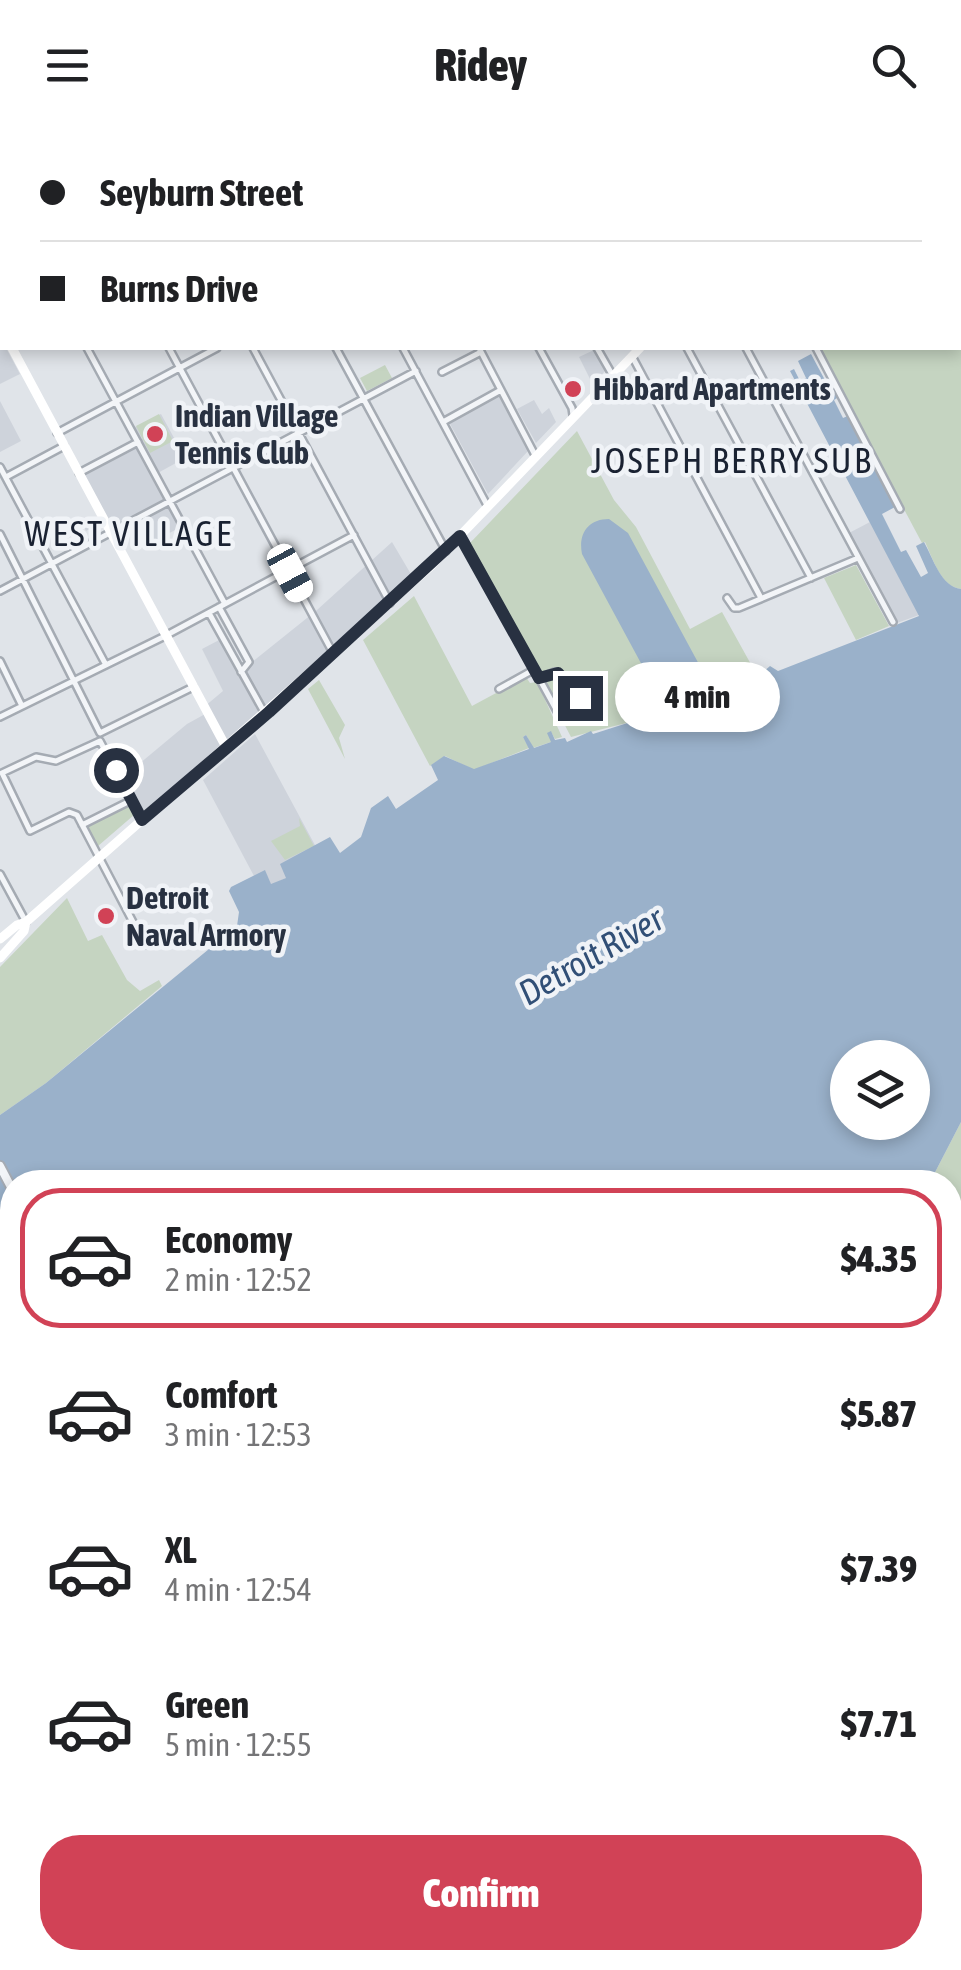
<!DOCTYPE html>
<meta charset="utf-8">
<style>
:root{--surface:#fff;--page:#f2f2f2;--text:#202124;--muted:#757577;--line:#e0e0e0;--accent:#d14256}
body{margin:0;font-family:"Asap Condensed",sans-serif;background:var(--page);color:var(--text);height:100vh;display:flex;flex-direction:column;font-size:38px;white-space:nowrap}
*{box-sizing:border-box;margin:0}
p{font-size:32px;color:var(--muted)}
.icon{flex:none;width:55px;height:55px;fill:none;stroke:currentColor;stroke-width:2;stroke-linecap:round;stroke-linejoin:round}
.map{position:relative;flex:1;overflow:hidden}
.sheet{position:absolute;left:0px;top:1040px;width:962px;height:800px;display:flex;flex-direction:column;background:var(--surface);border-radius:40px 40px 0 0;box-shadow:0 5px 15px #0003}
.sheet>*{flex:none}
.top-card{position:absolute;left:0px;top:0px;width:962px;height:220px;box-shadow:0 5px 15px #0003;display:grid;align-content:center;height:220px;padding:0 40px;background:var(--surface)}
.fabs{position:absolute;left:830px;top:910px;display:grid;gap:20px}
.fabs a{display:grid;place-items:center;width:100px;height:100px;border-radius:50%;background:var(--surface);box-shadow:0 5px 15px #0003;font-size:50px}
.end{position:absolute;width:45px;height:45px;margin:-22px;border:12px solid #283141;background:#fff;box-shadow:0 0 0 5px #fff}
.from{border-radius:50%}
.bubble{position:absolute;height:70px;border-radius:35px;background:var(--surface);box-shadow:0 5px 15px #0003;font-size:32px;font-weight:800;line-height:70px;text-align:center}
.car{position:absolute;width:30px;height:60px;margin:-30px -15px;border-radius:12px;box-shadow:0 0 8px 2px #0007;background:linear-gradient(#fff 24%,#345 0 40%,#fff 0 76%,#345 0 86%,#fff 0)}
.top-card b{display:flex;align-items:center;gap:35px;height:95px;font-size:38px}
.top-card b+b{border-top:2px solid var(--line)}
.top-card i{width:25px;height:25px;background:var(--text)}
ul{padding:18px 0 0;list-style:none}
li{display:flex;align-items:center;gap:30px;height:140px;margin:0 20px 15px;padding:0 20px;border:5px solid transparent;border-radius:40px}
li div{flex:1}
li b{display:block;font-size:38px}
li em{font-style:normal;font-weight:800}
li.current{border-color:var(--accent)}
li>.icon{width:90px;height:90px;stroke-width:1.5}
.cta{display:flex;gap:20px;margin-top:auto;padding:20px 40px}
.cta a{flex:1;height:115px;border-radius:40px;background:var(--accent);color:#fff;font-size:40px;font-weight:800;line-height:115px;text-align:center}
header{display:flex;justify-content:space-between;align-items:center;height:130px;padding:0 40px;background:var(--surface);font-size:45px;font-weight:800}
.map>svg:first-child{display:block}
</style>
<header><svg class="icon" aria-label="menu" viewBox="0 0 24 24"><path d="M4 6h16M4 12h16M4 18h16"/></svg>Ridey<svg class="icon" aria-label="search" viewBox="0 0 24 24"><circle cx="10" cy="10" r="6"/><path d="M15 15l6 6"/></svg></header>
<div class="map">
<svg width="961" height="1840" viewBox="0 0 961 1840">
<rect width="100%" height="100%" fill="#e0e4e9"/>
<path fill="#ced3db" d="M0,206l2,12h4l14,26 -20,10z
M594,220l11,21 -12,14 -14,-28z
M500,265l29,55 -41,44 -39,-72z
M534,270l8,14 7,-6 7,14 -20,21 -19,-34z
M0,271l21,40 -21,11z
M161,284l24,44 -29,16 27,52 -29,15 -13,-23 -30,16 -7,-13 -18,10 -3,-6 18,-10 -22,-42 58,-31 -6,-13z
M870,392l49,93 -22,8 -48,-90z
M392,412l23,39 -273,239 -21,-41 66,-55 20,-11 -3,-6 19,-16 -21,-42 21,-11 18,33 76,-61z
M255,604l61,113 -30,31 -15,7 -6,-14 -11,5 -51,-96z"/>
<path fill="#c5d4c1" d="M861,0h100v459c-20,-2 -28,-30 -36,-47l-3,1 -104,-195h142v-216h-101z
M385,235l7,13 -25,13 -7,-13z
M159,284l14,27 -23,12 -14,-27z
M577,301l37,69 22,27 54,102 32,-17 36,65 -100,38 -87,22 -101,-194z
M856,435l33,61 -33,14 -32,-62z
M414,466l58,110 54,-29 4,6 7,-1 25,55 -7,2 -4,-7v10l-18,6 -7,-13 -3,2 6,11 -55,22 -29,-14 -15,10 -67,-126z
M319,550l26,45 -6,13 6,21 -37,-70z
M128,674l6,11 -36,31 -11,-21z
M299,688l15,28 -29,14 -14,-19 29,-15z
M67,768l21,43 14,-6 25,45 13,11 19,-11 3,6 -116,97 -46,32v-148z
M961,992v559l-11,5v-504h-20z
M12,1411v306l-12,3v-297z"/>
<path fill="#9ab1ca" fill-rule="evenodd" d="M811,224l15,28 5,-3 9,17 -6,4 9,18 7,-3 45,92 -13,7 19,38 5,-2 15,27 7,-4 -12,-27 8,-4c9,16 17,45 37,47v533l-31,60h-918v359l-12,12v-438l46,-32 191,-157 2,-14 -10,-21 2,-4 34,-17 6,14 15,-6 -6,-14 50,-27 10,16 21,-16 10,-29 17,-12 8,13 42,-29 -7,-15 13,-9 30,13 55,-20 -6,-12 3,-2 8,13 17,-6 -4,-9 4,-2 4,9 10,-2 2,4 24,-11 2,3 69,-22 1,-8 -81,-150c-4,-20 6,-35 27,-35l19,14 86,159 41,-13 15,-13 8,5 141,-55 -129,-245 4,-2 6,12 6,-3 -8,-17zM848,928h64v64h-64z
M961,1551v289h-961v-120l12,-3v111h938v-272z
M0,1637l12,7v37h-12z"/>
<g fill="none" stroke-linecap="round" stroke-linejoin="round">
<path stroke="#9ab1ca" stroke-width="5" d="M0,1477l12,-4"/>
<g stroke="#a5abb3" stroke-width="9">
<path id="pedestrian" d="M0,1533l12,-4"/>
</g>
<g stroke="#a5abb3" stroke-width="10">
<path id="minor" d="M8,0l1,2
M53,0l2,2
M136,0l2,2
M219,0l2,2
M287,0l1,2
M423,0l1,2
M480,0l2,2
M538,0l1,2
M728,0l1,2
M669,2l5,-2
M0,91l2,4
M0,142l2,-2
M87,218l138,256
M169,218l164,305
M253,218l137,255
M336,218l110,203
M403,218l84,157
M479,218l56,107
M539,218l33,60 1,7
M597,218l16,28
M687,218l124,230
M746,218l147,274
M816,218l84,161
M633,228l128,240
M442,242l39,-20
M443,292l58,-32
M57,303l160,-85
M0,337l106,198
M79,343l59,-31
M6,347l58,-31
M0,404l100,199 93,-46
M461,406l96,175 8,4 12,-6 2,-14 -24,-23 -16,6
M0,461l416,-220
M727,468l7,10h5l119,-50
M219,477l30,55 -8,10
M209,483l55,99
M0,531l22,45
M499,559l36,-20
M0,587l165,-81 189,-101
M142,690l-42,-79 -44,20 -20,-4 -34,16 28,58 39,-19 8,3 68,130
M82,695l50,-25
M0,744l26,48
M950,1174l11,-5
M950,1381l11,8
M0,1546l12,27
M0,1594l12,-15
M0,1613l12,15"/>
</g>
<g stroke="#a5abb3" stroke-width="12">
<path id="tertiary" d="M594,0l2,2
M791,0l1,2
M62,2l5,-2
M362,2l5,-2
M0,36l2,-2
M0,1036l12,23
M950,1114l11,-10
M950,1495l11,-3
M0,1498l12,-5
M0,1703h12"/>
</g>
<use href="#pedestrian" stroke="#f3f5f8" stroke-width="4"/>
<use href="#minor" stroke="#f3f5f8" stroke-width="5"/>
<use href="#tertiary" stroke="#f3f5f8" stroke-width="8"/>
<path stroke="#fff" stroke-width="9" d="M846,2l2,-2
M0,195l2,5
M12,218l214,399
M0,809l17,-14 9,-3 406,-357 208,-217
M0,828l24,-27 2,-9"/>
</g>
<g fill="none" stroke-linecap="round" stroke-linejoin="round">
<path stroke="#283141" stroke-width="12" d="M116,640l26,50 127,-108 191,-176 79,142 19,-5 22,25"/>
</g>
<g fill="#d14256" stroke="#f0f3f7" stroke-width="4">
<circle cx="573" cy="259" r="10"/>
<circle cx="155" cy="304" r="10"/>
<circle cx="106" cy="786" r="10"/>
</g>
<g text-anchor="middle" stroke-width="9" stroke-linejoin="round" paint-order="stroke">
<g font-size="32" font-weight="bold" fill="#283141" stroke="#f0f3f7" text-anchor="start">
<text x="593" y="270">Hibbard Apartments</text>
<text x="175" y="297">Indian Village<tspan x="175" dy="37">Tennis Club</tspan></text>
<text x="126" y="779">Detroit<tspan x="126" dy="37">Naval Armory</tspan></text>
</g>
<g font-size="35" letter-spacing="2.5" fill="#1a2232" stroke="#f0f3f7">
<text x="732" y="343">JOSEPH BERRY SUB</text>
<text x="129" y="416">WEST VILLAGE</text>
</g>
<g font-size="35" font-style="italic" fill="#314f76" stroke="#f0f3f7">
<text transform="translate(591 826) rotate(-30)" y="12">Detroit River</text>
</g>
</g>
</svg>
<div class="fabs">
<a><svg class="icon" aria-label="layers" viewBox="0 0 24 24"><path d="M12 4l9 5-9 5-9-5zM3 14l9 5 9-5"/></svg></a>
</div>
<i class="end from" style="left:116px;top:640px"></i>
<i class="end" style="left:580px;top:568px"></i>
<div class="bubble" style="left:615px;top:532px;width:165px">4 min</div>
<i class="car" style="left:290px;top:443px;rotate:152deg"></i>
<div class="top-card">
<b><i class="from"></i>Seyburn Street</b>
<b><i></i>Burns Drive</b>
</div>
<section class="sheet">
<ul>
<li class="current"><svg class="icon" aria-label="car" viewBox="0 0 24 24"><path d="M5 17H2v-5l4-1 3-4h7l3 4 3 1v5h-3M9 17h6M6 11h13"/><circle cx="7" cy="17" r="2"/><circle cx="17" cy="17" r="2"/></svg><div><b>Economy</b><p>2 min · 12:52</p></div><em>$4.35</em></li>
<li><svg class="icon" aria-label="car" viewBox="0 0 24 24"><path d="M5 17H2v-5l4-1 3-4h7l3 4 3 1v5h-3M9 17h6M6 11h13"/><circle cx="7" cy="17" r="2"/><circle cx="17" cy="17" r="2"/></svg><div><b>Comfort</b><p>3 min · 12:53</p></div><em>$5.87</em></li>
<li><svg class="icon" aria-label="car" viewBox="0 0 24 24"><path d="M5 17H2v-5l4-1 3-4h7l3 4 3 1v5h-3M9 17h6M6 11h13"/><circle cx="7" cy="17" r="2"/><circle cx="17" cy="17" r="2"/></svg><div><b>XL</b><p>4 min · 12:54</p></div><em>$7.39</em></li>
<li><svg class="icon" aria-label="car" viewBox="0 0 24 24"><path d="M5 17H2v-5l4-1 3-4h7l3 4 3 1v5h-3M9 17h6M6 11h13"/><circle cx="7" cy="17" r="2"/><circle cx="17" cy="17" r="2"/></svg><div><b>Green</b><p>5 min · 12:55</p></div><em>$7.71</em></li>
</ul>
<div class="cta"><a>Confirm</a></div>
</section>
</div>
